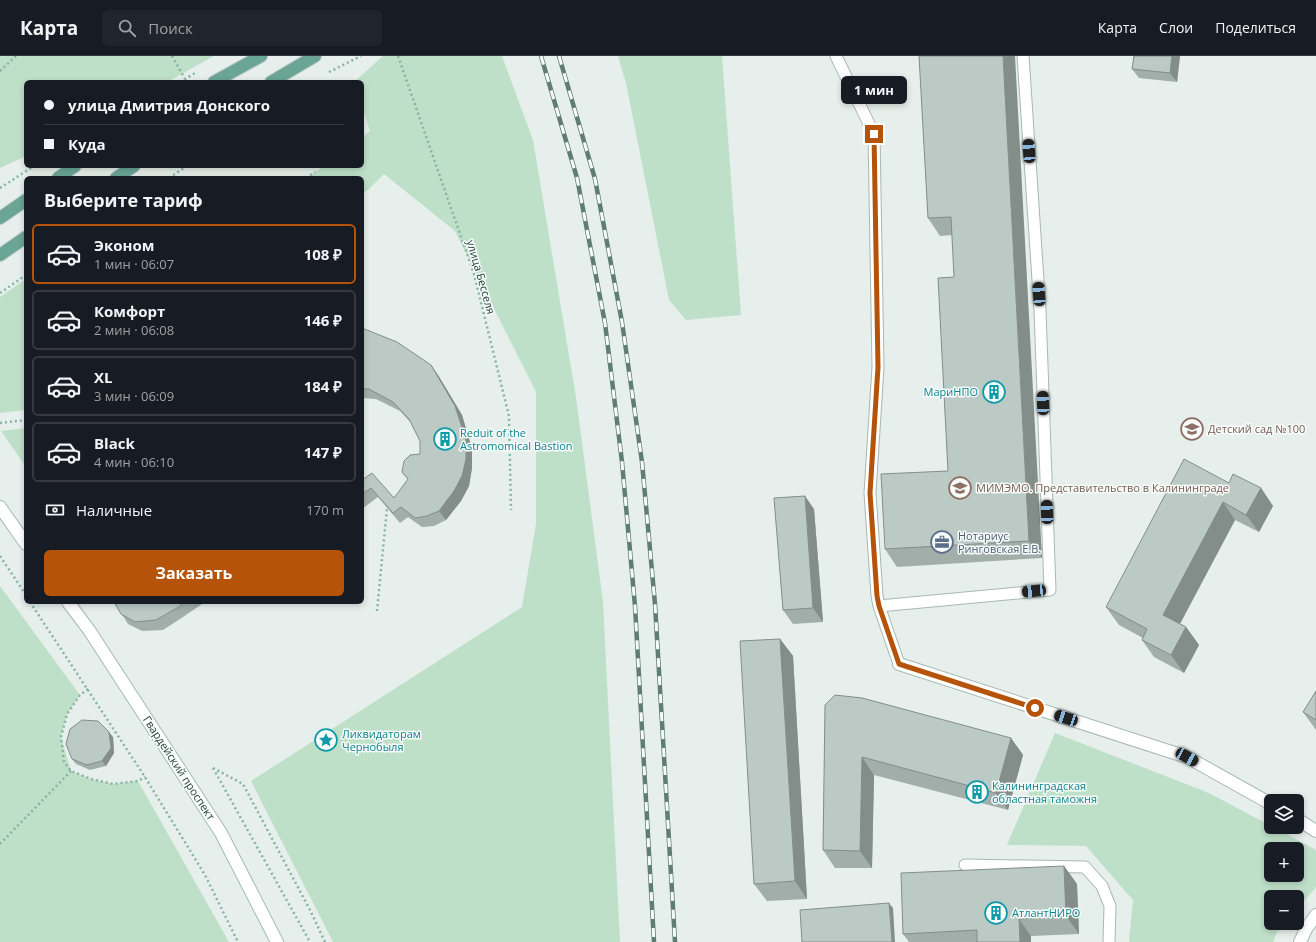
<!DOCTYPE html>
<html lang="ru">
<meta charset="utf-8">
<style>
:root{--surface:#171b24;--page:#20242c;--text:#f1f3f6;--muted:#9ea1a6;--line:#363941;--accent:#b45309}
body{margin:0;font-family:"Open Sans",sans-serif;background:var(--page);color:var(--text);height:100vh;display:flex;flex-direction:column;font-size:15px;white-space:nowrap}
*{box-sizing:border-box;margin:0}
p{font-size:13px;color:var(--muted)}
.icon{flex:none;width:22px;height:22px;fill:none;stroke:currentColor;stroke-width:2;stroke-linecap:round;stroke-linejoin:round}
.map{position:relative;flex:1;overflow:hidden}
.side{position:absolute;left:24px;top:120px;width:340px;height:428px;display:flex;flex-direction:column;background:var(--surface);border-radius:6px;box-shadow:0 2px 6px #0003}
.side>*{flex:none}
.guide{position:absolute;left:24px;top:24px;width:340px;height:88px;border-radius:6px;box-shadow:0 2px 6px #0003;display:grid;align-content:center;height:88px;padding:0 20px;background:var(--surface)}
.controls{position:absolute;left:1264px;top:738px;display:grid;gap:8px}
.controls a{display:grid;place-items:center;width:40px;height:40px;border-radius:6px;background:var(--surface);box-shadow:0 2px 6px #0003;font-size:20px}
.end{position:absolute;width:18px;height:18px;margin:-9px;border:5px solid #b45309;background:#fff;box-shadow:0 0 0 2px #fff}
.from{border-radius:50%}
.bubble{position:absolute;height:28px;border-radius:6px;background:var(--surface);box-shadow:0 2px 6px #0003;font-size:13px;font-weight:700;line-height:28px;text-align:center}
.car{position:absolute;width:12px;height:24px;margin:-12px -6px;border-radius:5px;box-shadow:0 0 3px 1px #0007;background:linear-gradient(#222 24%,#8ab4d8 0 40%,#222 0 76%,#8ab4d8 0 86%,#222 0)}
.guide b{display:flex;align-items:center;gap:14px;height:38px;font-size:15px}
.guide b+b{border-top:1px solid var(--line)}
.guide i{width:10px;height:10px;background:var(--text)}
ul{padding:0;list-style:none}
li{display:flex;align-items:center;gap:12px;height:60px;margin:0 8px 6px;padding:0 12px;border:2px solid var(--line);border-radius:6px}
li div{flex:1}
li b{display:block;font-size:15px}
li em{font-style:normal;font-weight:700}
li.active{border-color:var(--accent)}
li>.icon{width:36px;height:36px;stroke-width:1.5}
h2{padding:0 20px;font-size:18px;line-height:48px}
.pay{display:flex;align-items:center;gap:10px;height:44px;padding:0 20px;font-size:15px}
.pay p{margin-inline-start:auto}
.action{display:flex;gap:8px;margin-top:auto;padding:8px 20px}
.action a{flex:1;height:46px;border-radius:6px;background:var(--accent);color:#fff;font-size:16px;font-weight:700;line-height:46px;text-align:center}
header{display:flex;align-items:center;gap:24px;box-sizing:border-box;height:56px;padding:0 20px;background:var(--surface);border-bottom:1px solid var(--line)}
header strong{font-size:19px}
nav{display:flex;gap:22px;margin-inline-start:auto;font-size:14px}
.search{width:280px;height:36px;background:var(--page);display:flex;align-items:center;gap:10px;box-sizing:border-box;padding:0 14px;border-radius:6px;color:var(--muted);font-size:15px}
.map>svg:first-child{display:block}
</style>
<header>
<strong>Карта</strong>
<div class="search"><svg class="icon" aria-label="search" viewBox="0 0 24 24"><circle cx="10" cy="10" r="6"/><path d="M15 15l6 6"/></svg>Поиск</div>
<nav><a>Карта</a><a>Слои</a><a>Поделиться</a></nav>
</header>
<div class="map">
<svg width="1316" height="886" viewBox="0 0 1316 886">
<rect width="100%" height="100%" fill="#e6efeb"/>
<path fill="#bfe0c8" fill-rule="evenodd" d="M0,0h214l-47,26h-141v74l-26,12z
M383,0h119l31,84 43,257 27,205 17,340h-287l-82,-161 271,-174 14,-83v-132l-81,-161 -71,-57 -15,15 -7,5v-16h-56l18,-12h38v-29l8,-6 -8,-24v-25h-8z
M618,0h104l19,259 -55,5 -17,-20 -43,-217z
M23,225l3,4v125l-26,3v-116z
M26,372v39l-25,-36z
M0,530l80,109 -13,19 -6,23 10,34 20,8 22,5 25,-3 91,161h-229z
M1055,677l154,60 62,33v1h3l42,23v37l-19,22v-12h-26v26h14l-8,9 -4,10h-144l4,-42 -47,-54 -79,-1zM1271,793h26v26h-26z"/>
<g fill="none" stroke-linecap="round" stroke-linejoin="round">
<g stroke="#a8b8b2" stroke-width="13">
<path id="service" d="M836,0l38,78 4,233 -8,126 7,103 2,10 20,58
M879,550l171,-16 -10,-280 -17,-254
M965,809l120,2 17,19 8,20 -1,36"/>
</g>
<g stroke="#a8b8b2" stroke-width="14">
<path id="minor" d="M899,608l288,93 84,47
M1297,763l19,12"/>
</g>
<g stroke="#a8b8b2" stroke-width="14">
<path id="tertiary" d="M1300,886l6,-13 10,-14"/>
</g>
<g stroke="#a4bbb3" stroke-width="14">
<path id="secondary" d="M0,451l26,37
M68,546l21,28 132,203 56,109"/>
</g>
<g stroke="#c2cac8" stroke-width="14">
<path id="primary" d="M214,26l47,-26
M271,26l44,-26
M58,122l17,-12
M116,122l18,-12
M0,162l26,-18
M0,199l26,-18"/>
</g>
<path stroke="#86b3a5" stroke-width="2.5" stroke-dasharray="2 3" stroke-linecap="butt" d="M172,0l13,23
M398,0l76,218 35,142 2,94
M0,15l16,-15
M329,16l32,-16
M180,26l15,-9
M169,122l18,-12
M306,122l9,-6
M0,132l34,-22
M0,237l26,-18
M0,367l26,-3
M0,500l26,39
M30,546l115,175 60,98 33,67
M377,555l10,-103
M88,633l-8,6 -13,19 -6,23 3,25 7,9 20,8 22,5 25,-3 7,-4
M213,712l30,16 67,126 15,32
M213,712l97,174
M0,788l71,-73"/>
<use href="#service" stroke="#fff" stroke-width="11"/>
<use href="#minor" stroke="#fff" stroke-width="12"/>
<use href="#tertiary" stroke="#fff" stroke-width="12"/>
<use href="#secondary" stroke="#fff" stroke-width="12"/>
<use href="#primary" stroke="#6aa596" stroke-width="12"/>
<g stroke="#5f7d75" stroke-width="4.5">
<path id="rail" d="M541,0l36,122 28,145 17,139 13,144 19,336
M559,0l36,123 27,143 20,140 13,142 20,338"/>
</g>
<use href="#rail" stroke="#f7fbf9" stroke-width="3" stroke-dasharray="9" stroke-linecap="butt"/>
</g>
<path fill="#a1aea9" d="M919,0l123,502 -145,9 -12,-18 63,-78 6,-194 -2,-42 -12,1 -12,-18z
M1134,0h46l-3,26 -38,-4 -7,-9z
M362,272l76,47 24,40 10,34v19l-3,18 -8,15 -15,19 -12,6 -12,1 -14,-10 -8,6 -22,-26 -16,12v-29l32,18 14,-18 -6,-8 18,-18v-13l-9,-18 -11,-12 -24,-12 -14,-1z
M1229,427l32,5 12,18 -14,26 -24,-12 -55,104 6,3 13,18 -15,28 -30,-16 -12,-17 1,-2 -24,-13 -13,-18z
M814,453l9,113 -30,2 -10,-14z
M114,546h91l-22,15 -20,13 -21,1 -14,-7z
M780,583l13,17 14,243 -40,2 -13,-17z
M1316,635v39l-13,-18z
M825,649l186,33 12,17 -15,55 -134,-35 -2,93h-37l-12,-18z
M113,681l1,16 -8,13 -16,4 -14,-6 -4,-5z
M1064,810l13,18 2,50 -48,2v6h-122l-6,-8z"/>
<path fill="#838d89" d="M1003,0h12l27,502 -13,-17z
M1172,0h8l-3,26 -7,-9z
M431,309l7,10 24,40 10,34v19l-3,18 -8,15 -15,19 -7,-9z
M1261,432l12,18 -14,26 -13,-17z
M805,440l9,13 9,113 -10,-14z
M1223,446l12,18 -60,113 -12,-18z
M1186,571l13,18 -15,28 -13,-18z
M780,583l13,17 14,243 -12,-18z
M109,676l4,5 1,16 -8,13 -4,-5z
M1011,682l12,17 -15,55 -12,-17z
M862,701l12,18 -2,93 -12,-17z
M1064,810l13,18 2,50 -13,-18z
M889,847l4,5 2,34h-3z
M1019,863l12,17v6h-11z"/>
<path fill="#bbcac4" stroke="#838d89" d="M919,0h84l26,485 -144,8 -4,-75 67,-3 -10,-193 16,-1 -3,-60 -23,1z
M1134,0h38l-2,17 -38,-4z
M362,272l35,14 34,23 24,41 11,34v19l-4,17 -8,15 -15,20 -12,5 -12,2 -14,-11 -8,6 -22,-25 -9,6v-14l10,-7 22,25 14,-19 -6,-7 2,-11 6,-6 10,-1v-13l-11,-22 -16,-17 -24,-13h-7z
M1184,403l45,24 4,-9 28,14 -15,27 -23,-13 -60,113 23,12 -15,28 -29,-15 5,-11 -41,-22z
M805,440l8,112 -30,2 -9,-112z
M114,546h71l-8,6 -21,12 -21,2 -14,-8z
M780,583l15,242 -41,3 -14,-243z
M1316,635v29l-13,-8z
M835,639l27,3 149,40 -15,55 -134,-36 -2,94 -37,-1 2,-145z
M82,664l16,1 11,11 2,16 -9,13 -15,4 -15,-6 -6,-15 4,-15z
M1064,810l2,50 -47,3 1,23h-43v-12l-74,4 -2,-61z
M889,847l3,39h-90l-2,-32z"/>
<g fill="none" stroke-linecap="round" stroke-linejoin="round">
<path stroke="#b45309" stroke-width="5" d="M874,78l4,233 -8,126 7,103 2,10 20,58 136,44"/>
</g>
<defs>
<g id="building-ring" transform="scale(1.15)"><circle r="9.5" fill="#f7fbf9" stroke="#0f9aa8" stroke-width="1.5"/><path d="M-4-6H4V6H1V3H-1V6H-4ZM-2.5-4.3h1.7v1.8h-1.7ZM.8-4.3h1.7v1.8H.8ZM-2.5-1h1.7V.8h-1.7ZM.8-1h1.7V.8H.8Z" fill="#0f9aa8"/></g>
<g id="school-ring" transform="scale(1.15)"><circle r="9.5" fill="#f7fbf9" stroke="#8d6e63" stroke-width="1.5"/><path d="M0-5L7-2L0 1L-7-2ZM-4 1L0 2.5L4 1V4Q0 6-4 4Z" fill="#8d6e63"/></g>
<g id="university-ring" transform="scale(1.15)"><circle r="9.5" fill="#f7fbf9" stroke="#8d6e63" stroke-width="1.5"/><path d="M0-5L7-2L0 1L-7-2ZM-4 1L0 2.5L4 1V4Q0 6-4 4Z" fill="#8d6e63"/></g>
<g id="office-ring" transform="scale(1.15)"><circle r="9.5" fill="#f7fbf9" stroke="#5c6f8a" stroke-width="1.5"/><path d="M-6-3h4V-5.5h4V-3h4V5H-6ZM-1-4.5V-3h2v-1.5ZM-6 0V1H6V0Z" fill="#5c6f8a"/></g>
<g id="sight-ring" transform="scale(1.15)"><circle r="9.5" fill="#f7fbf9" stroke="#0f9aa8" stroke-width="1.5"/><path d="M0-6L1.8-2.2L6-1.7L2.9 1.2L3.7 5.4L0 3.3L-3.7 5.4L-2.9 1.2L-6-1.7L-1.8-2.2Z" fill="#0f9aa8"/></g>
</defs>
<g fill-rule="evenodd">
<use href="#building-ring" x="994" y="336"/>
<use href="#school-ring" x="1192" y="373"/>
<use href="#building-ring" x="445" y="383"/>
<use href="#university-ring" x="960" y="432"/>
<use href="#office-ring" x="942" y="486"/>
<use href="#sight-ring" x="326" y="684"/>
<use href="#building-ring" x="977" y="736"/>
<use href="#building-ring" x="996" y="857"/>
</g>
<g text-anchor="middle" stroke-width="3" stroke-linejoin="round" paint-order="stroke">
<g font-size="11" fill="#24423a" stroke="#f7fbf9">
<text transform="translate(481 221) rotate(74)" y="4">улица Бесселя</text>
<text transform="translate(179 712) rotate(57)" y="4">Гвардейский проспект</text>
</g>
<g font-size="11" fill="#0d838f" stroke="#f7fbf9" text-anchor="start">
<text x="978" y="340" text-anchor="end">МариНПО</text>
<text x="460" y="381">Reduit of the<tspan x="460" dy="13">Astromomical Bastion</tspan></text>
<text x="342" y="682">Ликвидаторам<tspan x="342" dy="13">Чернобыля</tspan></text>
<text x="992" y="734">Калининградская<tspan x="992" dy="13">областная таможня</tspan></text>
<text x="1012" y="861">АтлантНИРО</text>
</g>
<g font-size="11" fill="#785e54" stroke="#f7fbf9" text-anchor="start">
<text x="1208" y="377">Детский сад №100</text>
<text x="976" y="436">МИМЭМО. Представительство в Калининграде</text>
</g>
<g font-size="11" fill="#4e5e75" stroke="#f7fbf9" text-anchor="start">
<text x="958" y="484">Нотариус<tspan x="958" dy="13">Ринговская Е.В.</tspan></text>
</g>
</g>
</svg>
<div class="controls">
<a><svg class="icon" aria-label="layers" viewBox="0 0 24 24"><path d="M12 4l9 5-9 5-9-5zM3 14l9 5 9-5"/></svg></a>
<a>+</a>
<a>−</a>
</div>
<i class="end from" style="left:1035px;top:652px"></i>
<i class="end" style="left:874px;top:78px"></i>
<div class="bubble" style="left:841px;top:20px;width:66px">1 мин</div>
<i class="car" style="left:1029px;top:95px;rotate:356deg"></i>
<i class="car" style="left:1039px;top:238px;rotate:356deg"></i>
<i class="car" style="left:1043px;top:347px;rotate:358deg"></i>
<i class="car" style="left:1047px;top:456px;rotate:358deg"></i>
<i class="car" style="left:1034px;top:535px;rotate:265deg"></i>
<i class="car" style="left:1066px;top:662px;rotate:288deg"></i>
<i class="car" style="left:1187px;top:701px;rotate:119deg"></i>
<div class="guide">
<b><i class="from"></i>улица Дмитрия Донского</b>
<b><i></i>Куда</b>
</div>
<section class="side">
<h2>Выберите тариф</h2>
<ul>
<li class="active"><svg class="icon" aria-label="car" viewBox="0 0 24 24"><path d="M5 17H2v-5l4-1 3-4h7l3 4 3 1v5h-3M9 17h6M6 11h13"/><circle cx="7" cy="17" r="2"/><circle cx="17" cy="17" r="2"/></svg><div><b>Эконом</b><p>1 мин · 06:07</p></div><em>108 ₽</em></li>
<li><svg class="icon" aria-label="car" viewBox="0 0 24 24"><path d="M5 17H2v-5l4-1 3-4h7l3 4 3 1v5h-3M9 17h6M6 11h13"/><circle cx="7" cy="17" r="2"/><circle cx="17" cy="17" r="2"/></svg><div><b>Комфорт</b><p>2 мин · 06:08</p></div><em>146 ₽</em></li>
<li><svg class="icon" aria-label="car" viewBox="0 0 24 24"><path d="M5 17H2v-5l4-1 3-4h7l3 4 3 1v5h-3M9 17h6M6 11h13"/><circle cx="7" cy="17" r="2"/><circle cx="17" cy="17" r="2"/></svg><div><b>XL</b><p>3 мин · 06:09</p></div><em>184 ₽</em></li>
<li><svg class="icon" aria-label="car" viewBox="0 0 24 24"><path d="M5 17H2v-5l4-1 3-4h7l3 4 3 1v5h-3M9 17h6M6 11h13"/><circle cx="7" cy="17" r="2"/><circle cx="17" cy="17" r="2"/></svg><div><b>Black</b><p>4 мин · 06:10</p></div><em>147 ₽</em></li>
</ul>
<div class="pay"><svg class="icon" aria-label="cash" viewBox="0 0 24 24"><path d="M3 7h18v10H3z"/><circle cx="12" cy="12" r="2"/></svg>Наличные<p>170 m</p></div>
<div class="action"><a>Заказать</a></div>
</section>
</div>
